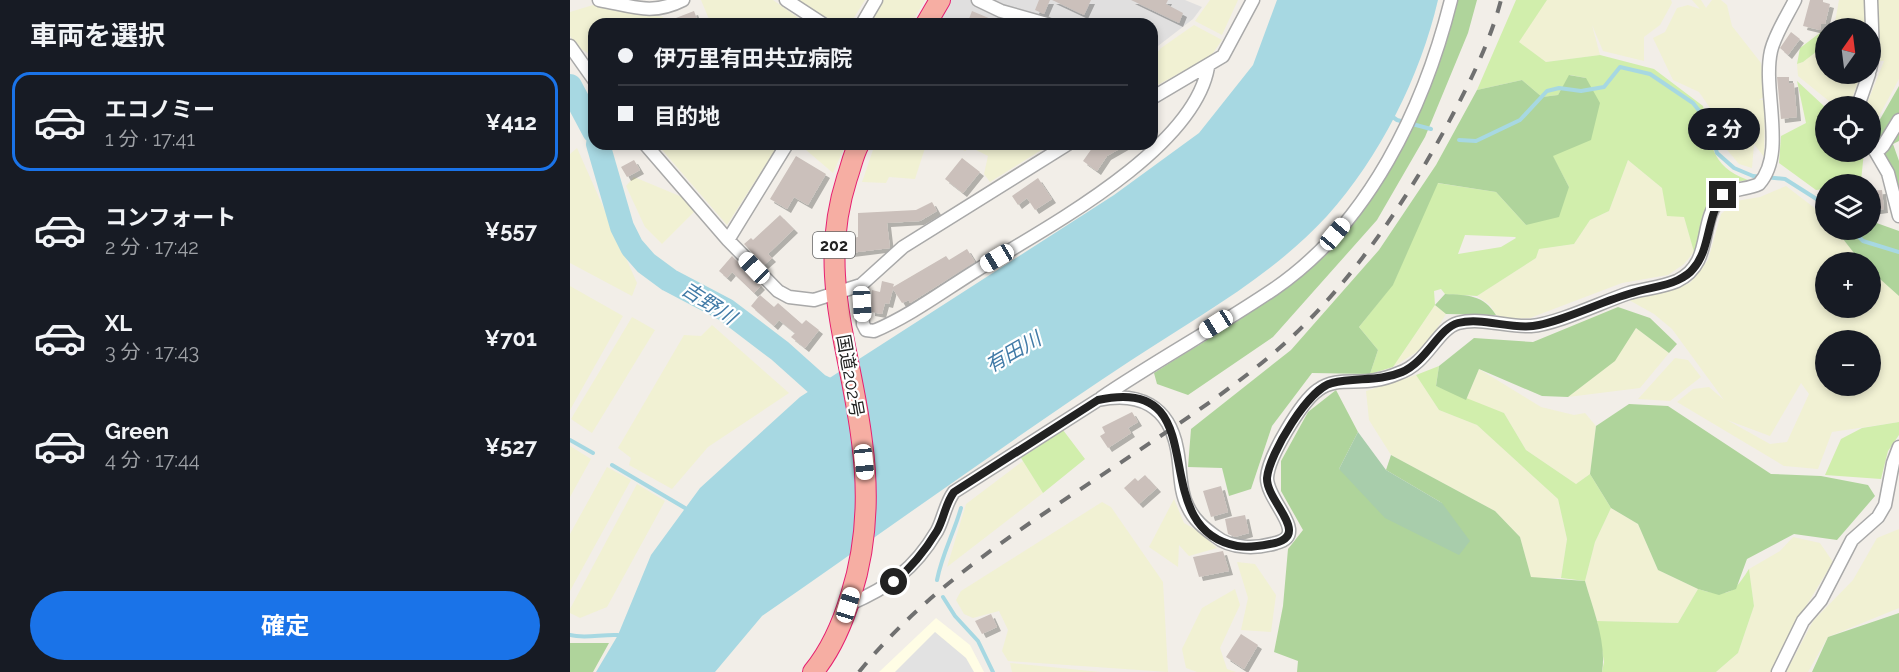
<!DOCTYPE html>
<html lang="ja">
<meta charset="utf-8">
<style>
:root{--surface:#171b24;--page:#20242c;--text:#f1f3f6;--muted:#9ea1a6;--line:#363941;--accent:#1a73e8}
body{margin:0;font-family:Raleway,"Noto Sans JP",sans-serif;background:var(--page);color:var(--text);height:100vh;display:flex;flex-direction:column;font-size:22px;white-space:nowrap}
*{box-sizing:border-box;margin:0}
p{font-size:20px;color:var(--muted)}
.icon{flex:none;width:33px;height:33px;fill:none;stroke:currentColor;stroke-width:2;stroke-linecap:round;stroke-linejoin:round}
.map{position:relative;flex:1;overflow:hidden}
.drawer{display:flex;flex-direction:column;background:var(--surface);width:570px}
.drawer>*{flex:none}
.banner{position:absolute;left:18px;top:18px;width:570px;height:132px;border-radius:18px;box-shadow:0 3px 9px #0003;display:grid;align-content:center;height:132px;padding:0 30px;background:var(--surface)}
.needle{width:39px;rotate:14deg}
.controls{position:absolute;left:1245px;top:18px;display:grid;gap:12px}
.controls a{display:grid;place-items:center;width:66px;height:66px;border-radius:50%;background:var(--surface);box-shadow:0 3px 9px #0003;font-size:30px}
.end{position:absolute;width:27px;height:27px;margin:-14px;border:8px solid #222;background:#fff;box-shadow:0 0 0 3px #fff}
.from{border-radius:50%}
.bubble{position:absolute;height:42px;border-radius:21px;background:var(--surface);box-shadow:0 3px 9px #0003;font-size:20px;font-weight:700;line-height:42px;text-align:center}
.car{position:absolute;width:18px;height:36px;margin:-18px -9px;border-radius:8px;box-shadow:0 0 4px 2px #0007;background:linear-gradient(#fff 24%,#345 0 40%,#fff 0 76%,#345 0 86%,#fff 0)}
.banner b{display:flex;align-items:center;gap:21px;height:57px;font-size:22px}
.banner b+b{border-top:2px solid var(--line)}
.banner i{width:15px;height:15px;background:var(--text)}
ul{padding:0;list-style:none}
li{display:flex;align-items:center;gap:18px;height:99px;margin:0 12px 9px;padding:0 18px;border:3px solid transparent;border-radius:18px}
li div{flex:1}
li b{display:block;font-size:22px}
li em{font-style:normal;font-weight:700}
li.selected{border-color:var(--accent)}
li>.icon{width:54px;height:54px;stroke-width:1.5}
h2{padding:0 30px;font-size:27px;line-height:72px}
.cta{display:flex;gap:12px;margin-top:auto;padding:12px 30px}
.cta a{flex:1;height:69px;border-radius:36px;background:var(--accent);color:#fff;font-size:24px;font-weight:700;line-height:69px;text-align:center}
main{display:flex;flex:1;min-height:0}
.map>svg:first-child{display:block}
</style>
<main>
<section class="drawer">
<h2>車両を選択</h2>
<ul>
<li class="selected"><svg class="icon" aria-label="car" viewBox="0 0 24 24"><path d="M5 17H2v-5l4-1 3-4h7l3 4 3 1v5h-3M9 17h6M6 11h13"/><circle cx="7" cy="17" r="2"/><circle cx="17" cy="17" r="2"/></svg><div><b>エコノミー</b><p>1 分 · 17:41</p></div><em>¥412</em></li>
<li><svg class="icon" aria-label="car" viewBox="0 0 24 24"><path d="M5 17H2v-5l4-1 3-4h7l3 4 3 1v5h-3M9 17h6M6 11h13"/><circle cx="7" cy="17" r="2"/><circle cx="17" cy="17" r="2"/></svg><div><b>コンフォート</b><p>2 分 · 17:42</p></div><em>¥557</em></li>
<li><svg class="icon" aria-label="car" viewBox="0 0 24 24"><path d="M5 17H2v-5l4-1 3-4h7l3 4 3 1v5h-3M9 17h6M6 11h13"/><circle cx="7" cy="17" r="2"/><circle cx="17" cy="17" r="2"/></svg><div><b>XL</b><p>3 分 · 17:43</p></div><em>¥701</em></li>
<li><svg class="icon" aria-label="car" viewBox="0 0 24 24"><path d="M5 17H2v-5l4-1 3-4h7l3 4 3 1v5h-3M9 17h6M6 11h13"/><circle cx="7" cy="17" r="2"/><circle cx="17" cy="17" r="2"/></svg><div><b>Green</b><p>4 分 · 17:44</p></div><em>¥527</em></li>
</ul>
<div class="cta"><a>確定</a></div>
</section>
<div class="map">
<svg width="1329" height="672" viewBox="0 0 1329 672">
<defs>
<filter id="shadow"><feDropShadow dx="4" dy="4" stdDeviation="0" flood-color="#0004"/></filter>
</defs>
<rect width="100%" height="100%" fill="#f2eee8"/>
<path fill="#e0dfdf" d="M380,0h235l17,7 -9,12 -35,27 -6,9v-31h-216z"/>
<path fill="#fffde5" d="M366,618l34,27 14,27h-105z"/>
<path fill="#f1f1d3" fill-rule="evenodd" d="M131,0h72l34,24h-96z
M228,0h67l-15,24h-13z
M312,0h43l-14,24h-43z
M640,0h28l-16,35 -27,-14z
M977,0h124l1,3 -12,22 -16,12v24l-41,-10 -11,-26 8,30 -54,7 -28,-20z
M1108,0h23l5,8 6,-8h9l6,5 5,21 29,37 4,33 -6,4h6l-1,57 -10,-13 -2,24 -13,-4 -22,-26v-12l-7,-18 -11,-16 -26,-12 -20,-42 12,-6 12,-24 11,-3 12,4 -8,-9z
M1269,0h25l3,8 -1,20h-32z
M1308,0h21v79l-27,50 -2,-23h-4l18,-45h-6z
M23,5l70,12 1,7h-70v33l-16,-10 -8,-11v-24z
M624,25l28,15 -11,16 -59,32v-29l9,-11z
M1255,45l1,29h35l-12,32h-14l-37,-30 -1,-12 6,-2z
M87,144h122l-52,81z
M229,144h47l-13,29z
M305,144h46l4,4 -10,31 -26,-2 -3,6 -24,-1z
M383,144h98l-61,38 -6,-8 4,-18 -18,-9 -5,4z
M7,148l60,135 -5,13 -62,-33v-109z
M1058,160l34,28 22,29 10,35 -10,12 -16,11 -46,8 -92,35 -22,1 -12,-4 -6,-10 -13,-9 59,-38 3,-9 35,-5 16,-24 19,-9z
M64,177l48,20 12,15 -32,32 -17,-17 -19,-41z
M1216,186l39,30 1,14h10l25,32h-35v46h44l1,-37 28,25v126l-67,10 -14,37 -34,-3 -107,-64 16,-13 16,-2 15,13 -52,-71 -18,-15 -25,-14 61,-17 18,-23 13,-46 15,-13 24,-4zM1256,340h44v46h-44zM1231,383l8,11 -22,48 -17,2 -43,-24 43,16z
M0,286l53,30 -53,94z
M865,305l11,9 -20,32 -33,21z
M62,317l23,13 -63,103 -21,-14z
M142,325l77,68 -81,54 -36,42 -43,-24 2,-7 -13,-10 66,-113 17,1z
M1066,328l33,25 -29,35 -72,9 46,-36z
M1105,358l13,2 13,17 -31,24 -32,-2z
M909,369l62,38 33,8 11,-2 11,13 -6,48 -14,10 -50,-34 -22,-37 -38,-13z
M846,375l23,35 38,15 81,74 9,40 -6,39h-30l-11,-41 -25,-26 -104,-56 -22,-35 -3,-29z
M0,446l21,13 -21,38z
M453,461l20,32 -96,74 19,-63z
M37,467l24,13 -61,111v-57z
M67,484l28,17 -58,106 -27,11 -10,-5v-4z
M604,499l10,24 14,8 19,17 -28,8 -10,-11 -1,22 -29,-20z
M532,502l9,5 52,75 5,90 -160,-11 -6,-10 6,-21 -9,-19 -26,7 -9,-4 -8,-14 5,-9z
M1041,508l27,16 20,46 40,19 -20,34 -81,-2 -12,-40 10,-39z
M1329,529v79l-71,29 -20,35h-22l27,-51 40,-41 24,-42z
M1223,537l27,6 13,19 -36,59 -25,51h-56l22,-19 16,-47 -5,-37 31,-18z
M667,562l18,2 21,31 -5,37 -30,-2 7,-32z
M665,589l5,16 -20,43 7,21 9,3h-39l-11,-4 -4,-19 20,-41z
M440,663l90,9h-88z"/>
<path fill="#d1eeac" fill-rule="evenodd" d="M946,0h31l-28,42 27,20 54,-7 54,14 49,37c8,35 6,60 45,74l-25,4 -13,14 -16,54 -10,-35 -17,-1 -5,-28 -34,-28 -19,51 -19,9 -16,24 -35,5 -3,9 -59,38 -32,-2 -4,-5 -7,2 1,14 -42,62 -23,7 8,-24 -19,-23 34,-43 44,-101 59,9 30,33 43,-38 -17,-32 34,-77 -16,-3 -12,20 -16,2 -20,-17 -45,10zM895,235l50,2 1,1 -15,9 -43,7z
M1255,29v16l-22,17 -6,2 3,-16z
M1227,81l28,26 1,45h38l-3,29 -5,3h-30l-1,5 -9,1 -37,-27 2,-27 25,-13z
M869,366l-3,20 68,27 22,37 50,34 14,-10 21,34 -16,34 -10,39 -24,-3 6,-39 -9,-40 -81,-74 -38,-15 -23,-35z
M1329,422v13l-11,16 -7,28 -56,-4 16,-36 21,-11z
M493,430l22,29 -42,34 -22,-35z
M1179,569l5,37 -16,47 -22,19h-114l2,-10 -7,-41 81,2 20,-34c30,9 35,5 51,-20z"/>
<path fill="#afd49b" d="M888,0h19l-9,33 -43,104 -48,83 -104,117 -85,58 -31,-11 -3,-11c58,-37 123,-72 172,-121 68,-67 110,-161 132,-252z
M999,75l17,3 14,25 -9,37 -38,16 16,31 -10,30 -33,8 -30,-33 -58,-9 -45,102 -34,42 19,23 -8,24 -58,-1 -40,53 -21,63 -22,7 -7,-28 -34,-1 3,-38 100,-79 88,-100 57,-85 41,-75 45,-10 20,17 16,-2z
M1329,86v55l-6,3 6,17v43l-6,-34 -22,-35z
M1301,221l28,10v65l-28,-25 -1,-9h-9l-25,-32h34z
M875,294c23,1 39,1 51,21l-50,-1 -11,-9z
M1048,307l32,11 27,26 -8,9 -33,-25 -21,33 -47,36 -26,-1 -63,-27 -13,31 -30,-14 3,-20 35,-28 59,4z
M766,390l22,42 -19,37 103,34 -56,-33 5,-15 104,56 25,26 11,40 54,4c8,28 22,62 17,91h-305l1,-11 -24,-9 9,-46 5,-57 15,-19 -22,-39v-30l27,-49z
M1059,404l39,2 103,68 50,2 47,9 7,11 -38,44 -43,-6 -47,25 -11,30 -17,6 -21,-6 -40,-19 -20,-46 -27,-16 -21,-34 6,-48z
M1329,613v59h-87l16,-35z
M0,643h39l-16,29h-23z"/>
<path fill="#a8cdab" d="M788,432l28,38 56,33 28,38 -11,14 -74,-37 -46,-49z"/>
<path fill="#e2e2e2" d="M365,632l31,26 8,14h-79z"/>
<path fill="#a7d8e2" d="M707,0h161c-18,77 -58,157 -111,216 -56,61 -129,100 -197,145 -124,82 -245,170 -368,255l-47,56h-119l22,-37 33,-80 49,-67 100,-91 314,-202 85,-62 54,-68z"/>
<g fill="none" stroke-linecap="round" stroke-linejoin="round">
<path stroke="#a7d8e2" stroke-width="4" d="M820,115l7,5 34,9
M889,140l17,1 44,-21 27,-29 12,-3 22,3 23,-4 16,-20 30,7 43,29 15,19 9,31 17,15 19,8 32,3 41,26
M1282,230l11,11 36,11
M0,440l23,13
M42,465l73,43
M367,580c5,-26 17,-47 24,-72
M373,597l12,19 23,25 15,31
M0,635c15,4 32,-1 48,0"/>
<path stroke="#a7d8e2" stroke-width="24" d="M0,86l24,45
M28,144l24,83 10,20 14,16 23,17 57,30 54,41 38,34 30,14"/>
</g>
<path fill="#cbc0bb" filter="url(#shadow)" d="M469,0h11l-6,14 -9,-4z
M482,0h39l-7,15z
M561,0h37l-2,4 17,9 -4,10z
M1240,0h13v2l7,2 -5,20h-4l-1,6 -17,-4z
M124,11l5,13h-35l-1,-1z
M402,11l31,13h-36z
M1221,32l9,7 -12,16 -8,-7z
M1207,77h12v7l5,-1 3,34 -16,2z
M525,144h33l-21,12 -10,15 -14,-10z
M226,156l30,18 -18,31 -14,-8 -7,12 -17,-10z
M392,158l18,14 -17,21 -18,-14z
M64,160l6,10 -13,7 -6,-10z
M468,178l14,21 -17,11 -8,-12 -9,7 -6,-9z
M1312,190l2,19 -14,2v-20z
M362,202l5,9 -17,10 -33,2 3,25 -40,5 -2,-14 10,-2v-24l58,-3z
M210,215l14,14 -26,25 4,4 -8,7 -20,-21 7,-6 2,2z
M397,249l8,13 -65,41 -1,-3 -7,3 -9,-14 -4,15 -4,-1 -3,11 -11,-2 1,-22 8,2 2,-11 12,3 -1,3 53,-31 3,4z
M162,256l29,30 -7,7 -22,-21 -5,6 -8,-7z
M190,295l14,12 4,-4 24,21 4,-4 13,10 -14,18 -14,-11 4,-4 -16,-13 -5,6 -23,-20z
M562,412l6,10 -10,6 3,5 -23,15 -8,-12 5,-3 -3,-6z
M575,475l12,13 -18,16 -15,-16 11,-10 3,3z
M651,486l7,26 -17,5 -8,-26z
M675,515l4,18 -14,4 -7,-3 -3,-15z
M653,551l6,20 -30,6 -6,-20z
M421,614l6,13 -15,7 -7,-13z
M671,634l17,11 -14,24 -18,-12z"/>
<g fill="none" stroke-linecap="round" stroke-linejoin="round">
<g stroke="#a9a9a9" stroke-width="15">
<path id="minor" d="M29,0c33,6 53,16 84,0
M216,0l37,24
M408,0l23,11 46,13
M292,24l14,-24
M0,46l24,34
M1300,70l3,-15 -2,-55
M582,98l71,-42 30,-56
M1288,106l11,-32
M75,144l83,96 50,51 11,6 25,3 47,-15 42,-38 165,-103
M1300,147l10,2 3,-3 16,-26
M1304,149l14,24 11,43
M158,240l59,-96
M291,285l2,39 3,6 8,1c36,-15 69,-40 103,-61 67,-41 217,-120 231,-203
M531,398c56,-38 117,-71 173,-109 95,-65 150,-181 177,-289
M278,605c41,-18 66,-35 89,-74 7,-13 8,-27 17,-39l144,-92c41,-9 71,6 79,49 4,20 2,41 11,58 6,13 16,21 27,29 16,13 41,13 61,7 34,-9 -9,-41 -9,-65 1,-21 34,-76 51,-88 17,-13 38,-6 57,-10 8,-1 17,-4 24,-7 28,-9 38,-44 59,-50 23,-6 49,4 73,3 26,-2 71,-24 98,-33 15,-4 34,-6 48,-12 38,-18 20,-62 45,-84 9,-9 25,-7 37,-13 28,-31 3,-93 12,-133 4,-17 16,-35 24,-51
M1208,672l25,-51 18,-21 31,-60 26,-23 7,-12 8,-42 6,-16"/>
</g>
<g stroke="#e62071" stroke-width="22">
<path id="trunk" d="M356,24l14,-24
M243,672c18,-22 30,-50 38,-77 16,-50 18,-101 11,-153 -11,-94 -46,-167 -15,-264 4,-11 6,-23 12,-34"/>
</g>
<use href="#minor" stroke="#fff" stroke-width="12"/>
<use href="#trunk" stroke="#f6aea3" stroke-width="20"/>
<path stroke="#707070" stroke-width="4" stroke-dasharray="12 12" stroke-linecap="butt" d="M289,672c75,-93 181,-155 279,-221 54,-36 110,-73 157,-117 61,-59 108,-129 149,-203 22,-41 45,-85 57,-131"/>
</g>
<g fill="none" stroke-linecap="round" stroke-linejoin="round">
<path stroke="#222" stroke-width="8" d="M324,582c16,-13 32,-33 43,-51 7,-12 8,-27 17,-39l144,-92c122,-27 43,128 139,146 11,2 23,0 33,-2 45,-7 -4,-42 -3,-66 2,-24 42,-90 65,-95 24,-6 47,-1 70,-11 24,-10 37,-44 56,-49 24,-6 50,6 75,3 29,-4 69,-25 99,-33 14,-5 32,-6 46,-13 4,-2 12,-7 15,-11 18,-20 13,-52 30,-74"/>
</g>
<g text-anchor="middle" stroke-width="4.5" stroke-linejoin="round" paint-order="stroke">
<rect fill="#fff" stroke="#646464" stroke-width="1.5" x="243" y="232" width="42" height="26" rx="4.5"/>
<g font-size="16" font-weight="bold" fill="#222">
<text x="264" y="251">202</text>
</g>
<g font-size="18" fill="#222" stroke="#fff">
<text transform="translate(280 376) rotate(80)" y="6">国道202号</text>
</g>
<g font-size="20" font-style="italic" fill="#427ba7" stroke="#fff">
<text transform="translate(139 303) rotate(33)" y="7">吉野川</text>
<text transform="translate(443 352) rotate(-30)" y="7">有田川</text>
</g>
</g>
</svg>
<div class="controls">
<a><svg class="needle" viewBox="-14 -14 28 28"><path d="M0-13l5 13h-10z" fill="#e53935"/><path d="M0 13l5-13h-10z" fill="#9ea1a6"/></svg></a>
<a><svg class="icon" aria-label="locate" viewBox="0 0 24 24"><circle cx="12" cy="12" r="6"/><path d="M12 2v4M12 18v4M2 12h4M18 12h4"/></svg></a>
<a><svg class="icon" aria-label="layers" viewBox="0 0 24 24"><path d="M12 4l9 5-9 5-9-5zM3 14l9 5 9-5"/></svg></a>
<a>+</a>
<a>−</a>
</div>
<i class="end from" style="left:324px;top:582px"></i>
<i class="end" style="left:1153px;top:195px"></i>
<div class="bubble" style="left:1118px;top:108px;width:72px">2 分</div>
<i class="car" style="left:765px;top:234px;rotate:40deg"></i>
<i class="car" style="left:427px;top:258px;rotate:239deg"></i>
<i class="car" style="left:184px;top:268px;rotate:316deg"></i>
<i class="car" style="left:292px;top:304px;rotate:177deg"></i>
<i class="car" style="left:646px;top:324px;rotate:238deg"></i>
<i class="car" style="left:294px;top:462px;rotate:174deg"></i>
<i class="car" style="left:278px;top:605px;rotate:17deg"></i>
<div class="banner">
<b><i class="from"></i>伊万里有田共立病院</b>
<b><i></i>目的地</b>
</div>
</div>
</main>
